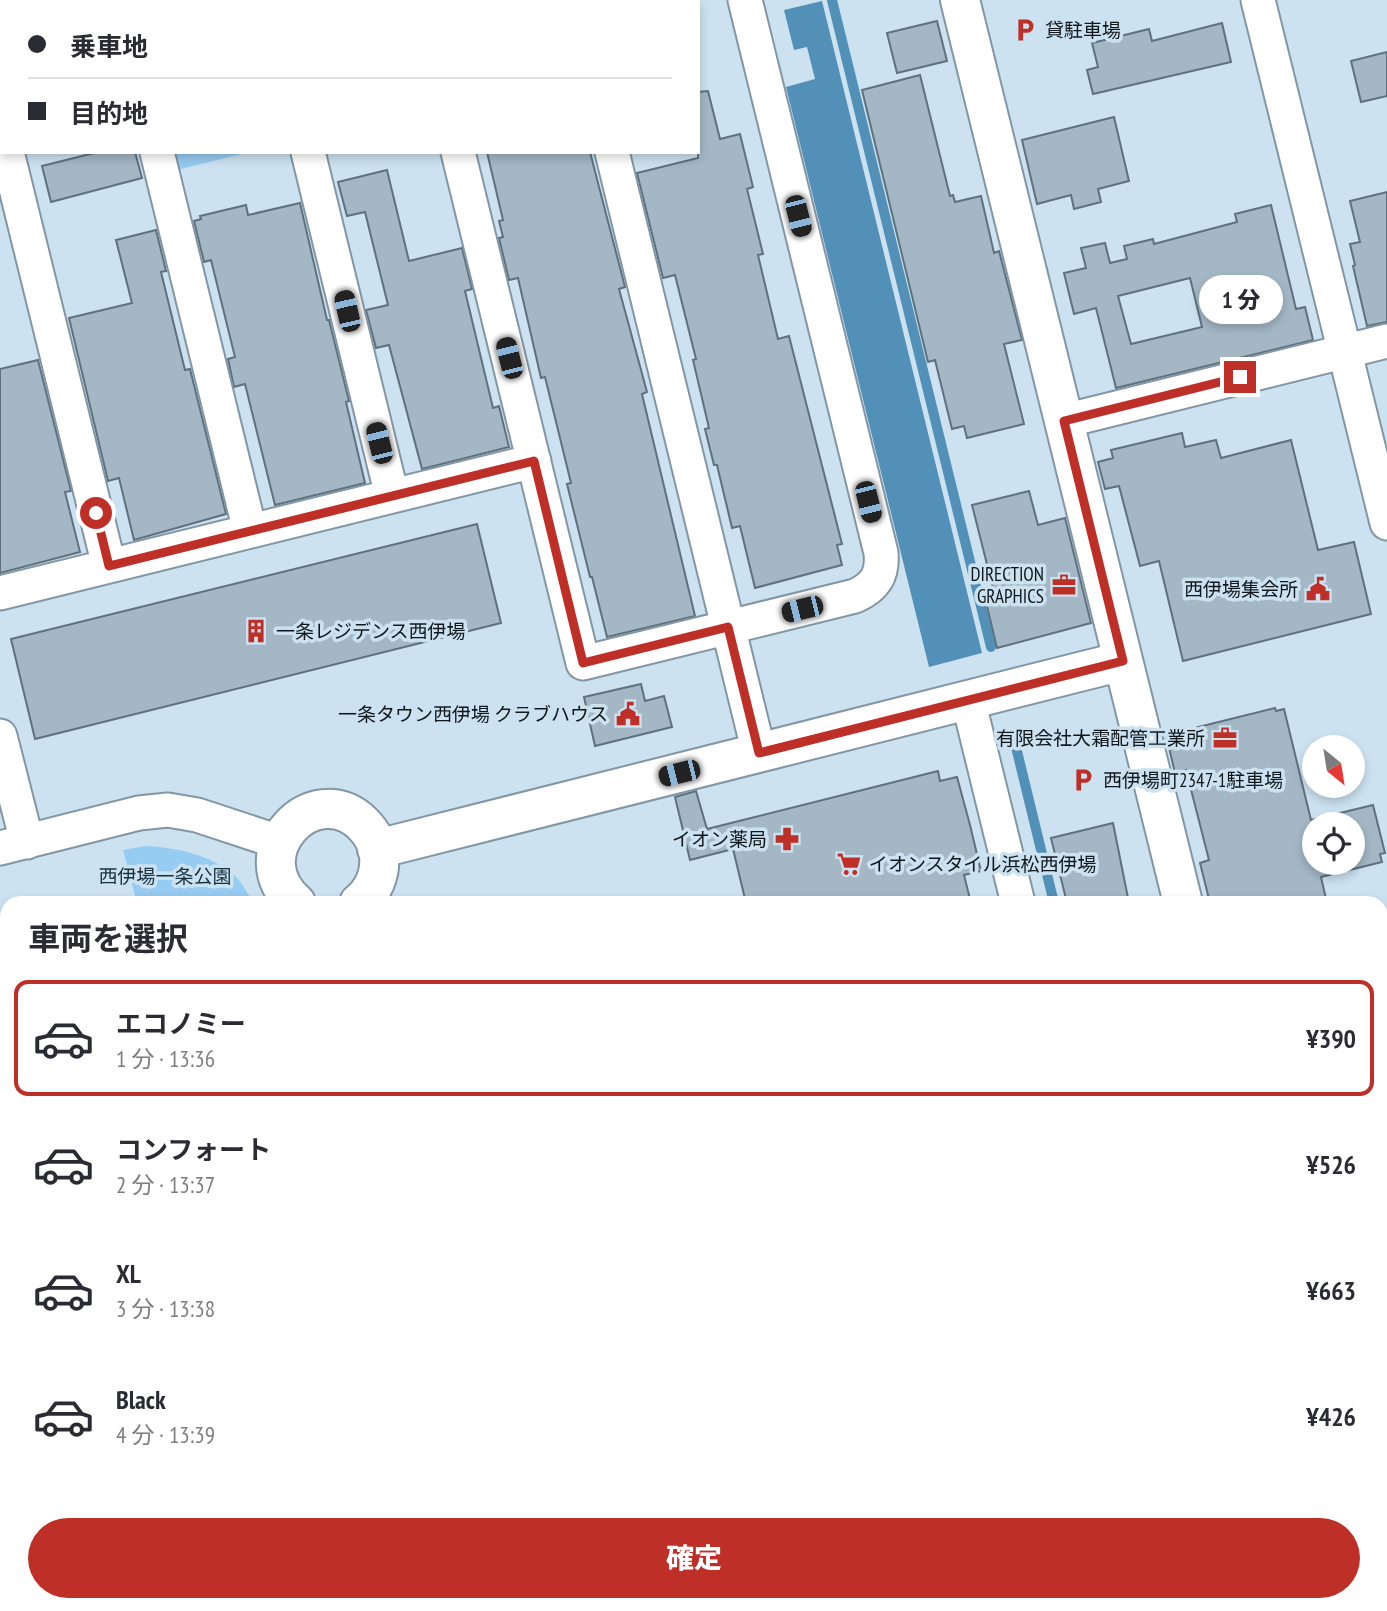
<!DOCTYPE html>
<html lang="ja">
<meta charset="utf-8">
<style>
:root{--surface:#fff;--page:#f7f7f7;--text:#2b2b33;--muted:#7c7c81;--line:#e1e1e2;--accent:#bd2f27}
body{margin:0;font-family:"PT Sans Narrow","Noto Sans JP",sans-serif;background:var(--page);color:var(--text);height:100vh;display:flex;flex-direction:column;font-size:26px;white-space:nowrap}
*{box-sizing:border-box;margin:0}
p{font-size:23px;color:var(--muted)}
.icon{flex:none;width:38px;height:38px;fill:none;stroke:currentColor;stroke-width:2;stroke-linecap:round;stroke-linejoin:round}
.map{position:relative;flex:1;overflow:hidden}
.panel{position:absolute;left:0px;top:896px;width:1388px;height:716px;display:flex;flex-direction:column;background:var(--surface);border-radius:21px 21px 0 0;box-shadow:0 4px 10px #0003}
.panel>*{flex:none}
.banner{position:absolute;left:0px;top:0px;width:700px;height:154px;box-shadow:0 4px 10px #0003;display:grid;align-content:center;height:154px;padding:0 28px;background:var(--surface)}
.needle{width:46px;rotate:150deg}
.buttons{position:absolute;left:1302px;top:735px;display:grid;gap:14px}
.buttons a{display:grid;place-items:center;width:63px;height:63px;border-radius:50%;background:var(--surface);box-shadow:0 4px 10px #0003;font-size:35px}
.end{position:absolute;width:32px;height:32px;margin:-16px;border:9px solid #bd2f27;background:#fff;box-shadow:0 0 0 4px #fff}
.from{border-radius:50%}
.bubble{position:absolute;height:49px;border-radius:24px;background:var(--surface);box-shadow:0 4px 10px #0003;font-size:23px;font-weight:800;line-height:49px;text-align:center}
.car{position:absolute;width:21px;height:42px;margin:-21px -10px;border-radius:9px;box-shadow:0 0 5px 2px #0007;background:linear-gradient(#222 24%,#8ab4d8 0 40%,#222 0 76%,#8ab4d8 0 86%,#222 0)}
.banner b{display:flex;align-items:center;gap:24px;height:66px;font-size:26px}
.banner b+b{border-top:2px solid var(--line)}
.banner i{width:18px;height:18px;background:var(--text)}
ul{padding:0;list-style:none}
li{display:flex;align-items:center;gap:21px;height:116px;margin:0 14px 10px;padding:0 14px;border:4px solid transparent;border-radius:14px}
li div{flex:1}
li b{display:block;font-size:26px}
li em{font-style:normal;font-weight:800}
li.on{border-color:var(--accent)}
li>.icon{width:63px;height:63px;stroke-width:1.5}
h2{padding:0 28px;font-size:32px;line-height:84px}
.action{display:flex;gap:14px;margin-top:auto;padding:14px 28px}
.action a{flex:1;height:80px;border-radius:42px;background:var(--accent);color:#fff;font-size:28px;font-weight:800;line-height:80px;text-align:center}
.map>svg:first-child{display:block}
</style>
<div class="map">
<svg width="1387" height="1611" viewBox="0 0 1387 1611">
<rect width="100%" height="100%" fill="#cde2f0"/>
<path fill="#96ccf1" d="M135,0h120l1,2h-120z
M173,152h77l-73,18z
M145,846c29,1 67,9 89,29 8,8 14,18 19,28h-116l-14,-53z"/>
<path fill="#5390b7" d="M822,1l160,652 -53,14 -143,-580 29,-8 -8,-32 -13,3 -10,-40z"/>
<g fill="none" stroke-linecap="round" stroke-linejoin="round">
<path stroke="#5390b7" stroke-width="10" d="M832,0l159,647
M1015,743l39,160
M1227,1605l1,6"/>
</g>
<path fill="#a3b7c5" stroke="#5f717e" stroke-width="2" fill-rule="evenodd" d="M937,21l10,40 -50,12 -10,-40z
M1222,23l9,39 -138,32 -6,-24 11,-3 -6,-24 57,-14 3,12z
M1387,52v44l-26,6 -10,-41z
M920,75l30,121 3,-1 2,7 26,-6 13,57 5,-2 23,89 -18,4 20,80 -57,14 -3,-12 -12,3 -17,-69 -7,2 -66,-272z
M708,91l12,48 20,-5 13,53 -6,2 16,65 -5,1 20,84 11,-3 53,208 -5,1 5,20 -87,23 -15,-62 -8,2 -15,-63h-3l-9,-36 4,-1 -16,-68 3,-1 -21,-84 -12,3 -26,-105 61,-15v-66z
M1114,117l15,64 -31,8 3,13 -27,7 -3,-14 -34,9 -15,-64z
M98,152h37l7,26 -91,24 -9,-36z
M487,152h103l35,135 -6,2 28,103 -5,2 53,222 -88,21 -15,-60h-2l-23,-93 4,-1 -26,-106 -4,1 -23,-100 -9,2 -10,-42 4,-1 -4,-16 4,-1z
M387,170l22,91 53,-13 10,41 -7,2 28,117 6,-2 10,41 -87,22 -33,-124 -13,3 -10,-38 22,-5 -23,-93 -18,4 -9,-34z
M1387,192v130l-20,4 -14,-60 2,-1 -5,-21 10,-2 -10,-41z
M300,203l27,117h2l20,81 -3,1 19,81 -90,22 -30,-121 -11,3 -6,-28 7,-2 -24,-97 -7,2 -10,-41 7,-2 -1,-3 46,-11 2,10z
M1271,205l25,104 9,-2 8,33 -197,48 -20,-80 -22,6 -10,-41 22,-5 -5,-20 24,-5 5,20 17,-4 -3,-13 29,-7 1,5 83,-22 -2,-8zM1190,278l12,49 -71,17 -13,-48z
M156,230l10,41 -5,1 24,98 5,-1 36,145 -92,26 -15,-62 -11,3 -39,-163 63,-15 -16,-63z
M38,360l33,131 -6,1 15,60 -80,21v-204z
M1182,433l3,14 31,-7 5,18 70,-18 27,110 36,-8 17,72 -188,47 -24,-100 -19,5 -21,-80 -14,3 -7,-27 15,-4 -2,-8z
M1029,491l9,34 27,-7 26,105 -94,25 -12,-50 10,-2 -23,-91z
M477,524l24,99 -466,116 -24,-100z
M641,684l4,17 19,-5 8,31 -77,19 -11,-49z
M1275,708l1,3 8,-2 27,111 62,-15 12,48 -5,1 2,8 -61,15 6,26h-117l-10,-40 9,-3 -23,-90 -11,3 -9,-38zM1314,824h39v39h-39z
M938,771l2,10 17,-4 13,48 11,46 -17,4 7,28h-225l-13,-54 -43,11 -15,-63 21,-6 11,38z
M1113,823l16,80h-62l-16,-65z"/>
<g fill="none" stroke-linecap="round" stroke-linejoin="round">
<g stroke="#8396a4" stroke-width="37">
<path id="street" d="M120,0l1,2
M271,0v2
M421,0l1,2
M575,0v2
M1258,0l129,523
M7,152l102,414
M157,152l93,379
M308,152l84,344
M458,152l125,511 272,-67c20,-9 28,-21 26,-43l-136,-553
M612,152l147,601
M1064,421l323,-80
M0,593l534,-132
M968,700l50,203
M0,736l27,106
M0,848l139,-35 29,-3 29,5 82,27
M1381,1129l6,-1"/>
</g>
<g stroke="#8396a4" stroke-width="42">
<path id="secondary" d="M960,0l223,903
M377,849l746,-188
M296,903c-56,-49 17,-126 66,-80 9,9 16,20 17,33 2,18 -6,36 -20,47
M513,1605l1,6
M1355,1605l2,6"/>
</g>
<use href="#street" stroke="#fff" stroke-width="33"/>
<use href="#secondary" stroke="#fff" stroke-width="38"/>
<g stroke="#6b7a83" stroke-width="8">
<path id="rail" d="M0,1556l7,40"/>
</g>
<use href="#rail" stroke="#cde2f0" stroke-width="5" stroke-dasharray="16" stroke-linecap="butt"/>
</g>
<g fill="none" stroke-linecap="round" stroke-linejoin="round">
<path stroke="#bd2f27" stroke-width="9" d="M96,513l13,53 425,-105 49,202 145,-36 31,126 364,-92 -59,-240 176,-44"/>
</g>
<defs>
<g id="parking-bare" transform="scale(1.89)"><path d="M-3.5-5.5H1a3.5 3.5 0 0 1 0 7H-1V5.5H-3.5ZM-1-3.4V-.6H.8a1.4 1.4 0 0 0 0-2.8Z" fill="#bd2f27" stroke="#cde2f0" stroke-width="2.5" paint-order="stroke"/></g>
<g id="office-bare" transform="scale(1.89)"><path d="M-6-3h4V-5.5h4V-3h4V5H-6ZM-1-4.5V-3h2v-1.5ZM-6 0V1H6V0Z" fill="#bd2f27" stroke="#cde2f0" stroke-width="2.5" paint-order="stroke"/></g>
<g id="civic-bare" transform="scale(1.89)"><path d="M-.6-6.5H3V-4.5H.6V-3L4-1V1h2V6H-6V1h2V-1L-.6-3ZM-1.2 2.5V6h2.4V2.5Z" fill="#bd2f27" stroke="#cde2f0" stroke-width="2.5" paint-order="stroke"/></g>
<g id="building-bare" transform="scale(1.89)"><path d="M-4-6H4V6H1V3H-1V6H-4ZM-2.5-4.3h1.7v1.8h-1.7ZM.8-4.3h1.7v1.8H.8ZM-2.5-1h1.7V.8h-1.7ZM.8-1h1.7V.8H.8Z" fill="#bd2f27" stroke="#cde2f0" stroke-width="2.5" paint-order="stroke"/></g>
<g id="pharmacy-bare" transform="scale(1.89)"><path d="M-2-6h4v4h4v4h-4v4h-4v-4h-4v-4h4Z" fill="#bd2f27" stroke="#cde2f0" stroke-width="2.5" paint-order="stroke"/></g>
<g id="supermarket-bare" transform="scale(1.89)"><path d="M-6-5.5h2.5l.6 2H6L4.5 2H-2.5L-4.4-4H-6ZM-1.5 3.2a1.3 1.3 0 1 0 .1 0ZM3 3.2a1.3 1.3 0 1 0 .1 0Z" fill="#bd2f27" stroke="#cde2f0" stroke-width="2.5" paint-order="stroke"/></g>
</defs>
<g fill-rule="evenodd">
<use href="#parking-bare" x="1025" y="30"/>
<use href="#office-bare" x="1064" y="585"/>
<use href="#civic-bare" x="1318" y="589"/>
<use href="#building-bare" x="256" y="631"/>
<use href="#civic-bare" x="628" y="714"/>
<use href="#office-bare" x="1225" y="738"/>
<use href="#parking-bare" x="1083" y="780"/>
<use href="#pharmacy-bare" x="787" y="839"/>
<use href="#supermarket-bare" x="849" y="864"/>
</g>
<g text-anchor="middle" stroke-width="7" stroke-linejoin="round" paint-order="stroke">
<g font-size="19" fill="#0f171c" stroke="#cde2f0" text-anchor="end">
<text x="1045" y="37" text-anchor="start">貸駐車場</text>
<text x="1044" y="581">DIRECTION<tspan x="1044" dy="22">GRAPHICS</tspan></text>
<text x="1298" y="596">西伊場集会所</text>
<text x="276" y="638" text-anchor="start">一条レジデンス西伊場</text>
<text x="608" y="721">一条タウン西伊場 クラブハウス</text>
<text x="1205" y="745">有限会社大霜配管工業所</text>
<text x="1103" y="787" text-anchor="start">西伊場町2347-1駐車場</text>
<text x="767" y="846">イオン薬局</text>
<text x="869" y="871" text-anchor="start">イオンスタイル浜松西伊場</text>
</g>
<g font-size="19" fill="#143142" stroke="#cde2f0">
<text x="165" y="883">西伊場一条公園</text>
</g>
</g>
</svg>
<div class="buttons">
<a><svg class="needle" viewBox="-14 -14 28 28"><path d="M0-13l5 13h-10z" fill="#e53935"/><path d="M0 13l5-13h-10z" fill="#7c7c81"/></svg></a>
<a><svg class="icon" aria-label="locate" viewBox="0 0 24 24"><circle cx="12" cy="12" r="6"/><path d="M12 2v4M12 18v4M2 12h4M18 12h4"/></svg></a>
</div>
<i class="end from" style="left:96px;top:513px"></i>
<i class="end" style="left:1240px;top:377px"></i>
<div class="bubble" style="left:1199px;top:275px;width:84px">1 分</div>
<i class="car" style="left:798px;top:216px;rotate:166deg"></i>
<i class="car" style="left:347px;top:311px;rotate:347deg"></i>
<i class="car" style="left:509px;top:358px;rotate:346deg"></i>
<i class="car" style="left:379px;top:443px;rotate:346deg"></i>
<i class="car" style="left:868px;top:502px;rotate:166deg"></i>
<i class="car" style="left:802px;top:609px;rotate:256deg"></i>
<i class="car" style="left:679px;top:773px;rotate:256deg"></i>
<div class="banner">
<b><i class="from"></i>乗車地</b>
<b><i></i>目的地</b>
</div>
<section class="panel">
<h2>車両を選択</h2>
<ul>
<li class="on"><svg class="icon" aria-label="car" viewBox="0 0 24 24"><path d="M5 17H2v-5l4-1 3-4h7l3 4 3 1v5h-3M9 17h6M6 11h13"/><circle cx="7" cy="17" r="2"/><circle cx="17" cy="17" r="2"/></svg><div><b>エコノミー</b><p>1 分 · 13:36</p></div><em>¥390</em></li>
<li><svg class="icon" aria-label="car" viewBox="0 0 24 24"><path d="M5 17H2v-5l4-1 3-4h7l3 4 3 1v5h-3M9 17h6M6 11h13"/><circle cx="7" cy="17" r="2"/><circle cx="17" cy="17" r="2"/></svg><div><b>コンフォート</b><p>2 分 · 13:37</p></div><em>¥526</em></li>
<li><svg class="icon" aria-label="car" viewBox="0 0 24 24"><path d="M5 17H2v-5l4-1 3-4h7l3 4 3 1v5h-3M9 17h6M6 11h13"/><circle cx="7" cy="17" r="2"/><circle cx="17" cy="17" r="2"/></svg><div><b>XL</b><p>3 分 · 13:38</p></div><em>¥663</em></li>
<li><svg class="icon" aria-label="car" viewBox="0 0 24 24"><path d="M5 17H2v-5l4-1 3-4h7l3 4 3 1v5h-3M9 17h6M6 11h13"/><circle cx="7" cy="17" r="2"/><circle cx="17" cy="17" r="2"/></svg><div><b>Black</b><p>4 分 · 13:39</p></div><em>¥426</em></li>
</ul>
<div class="action"><a>確定</a></div>
</section>
</div>
